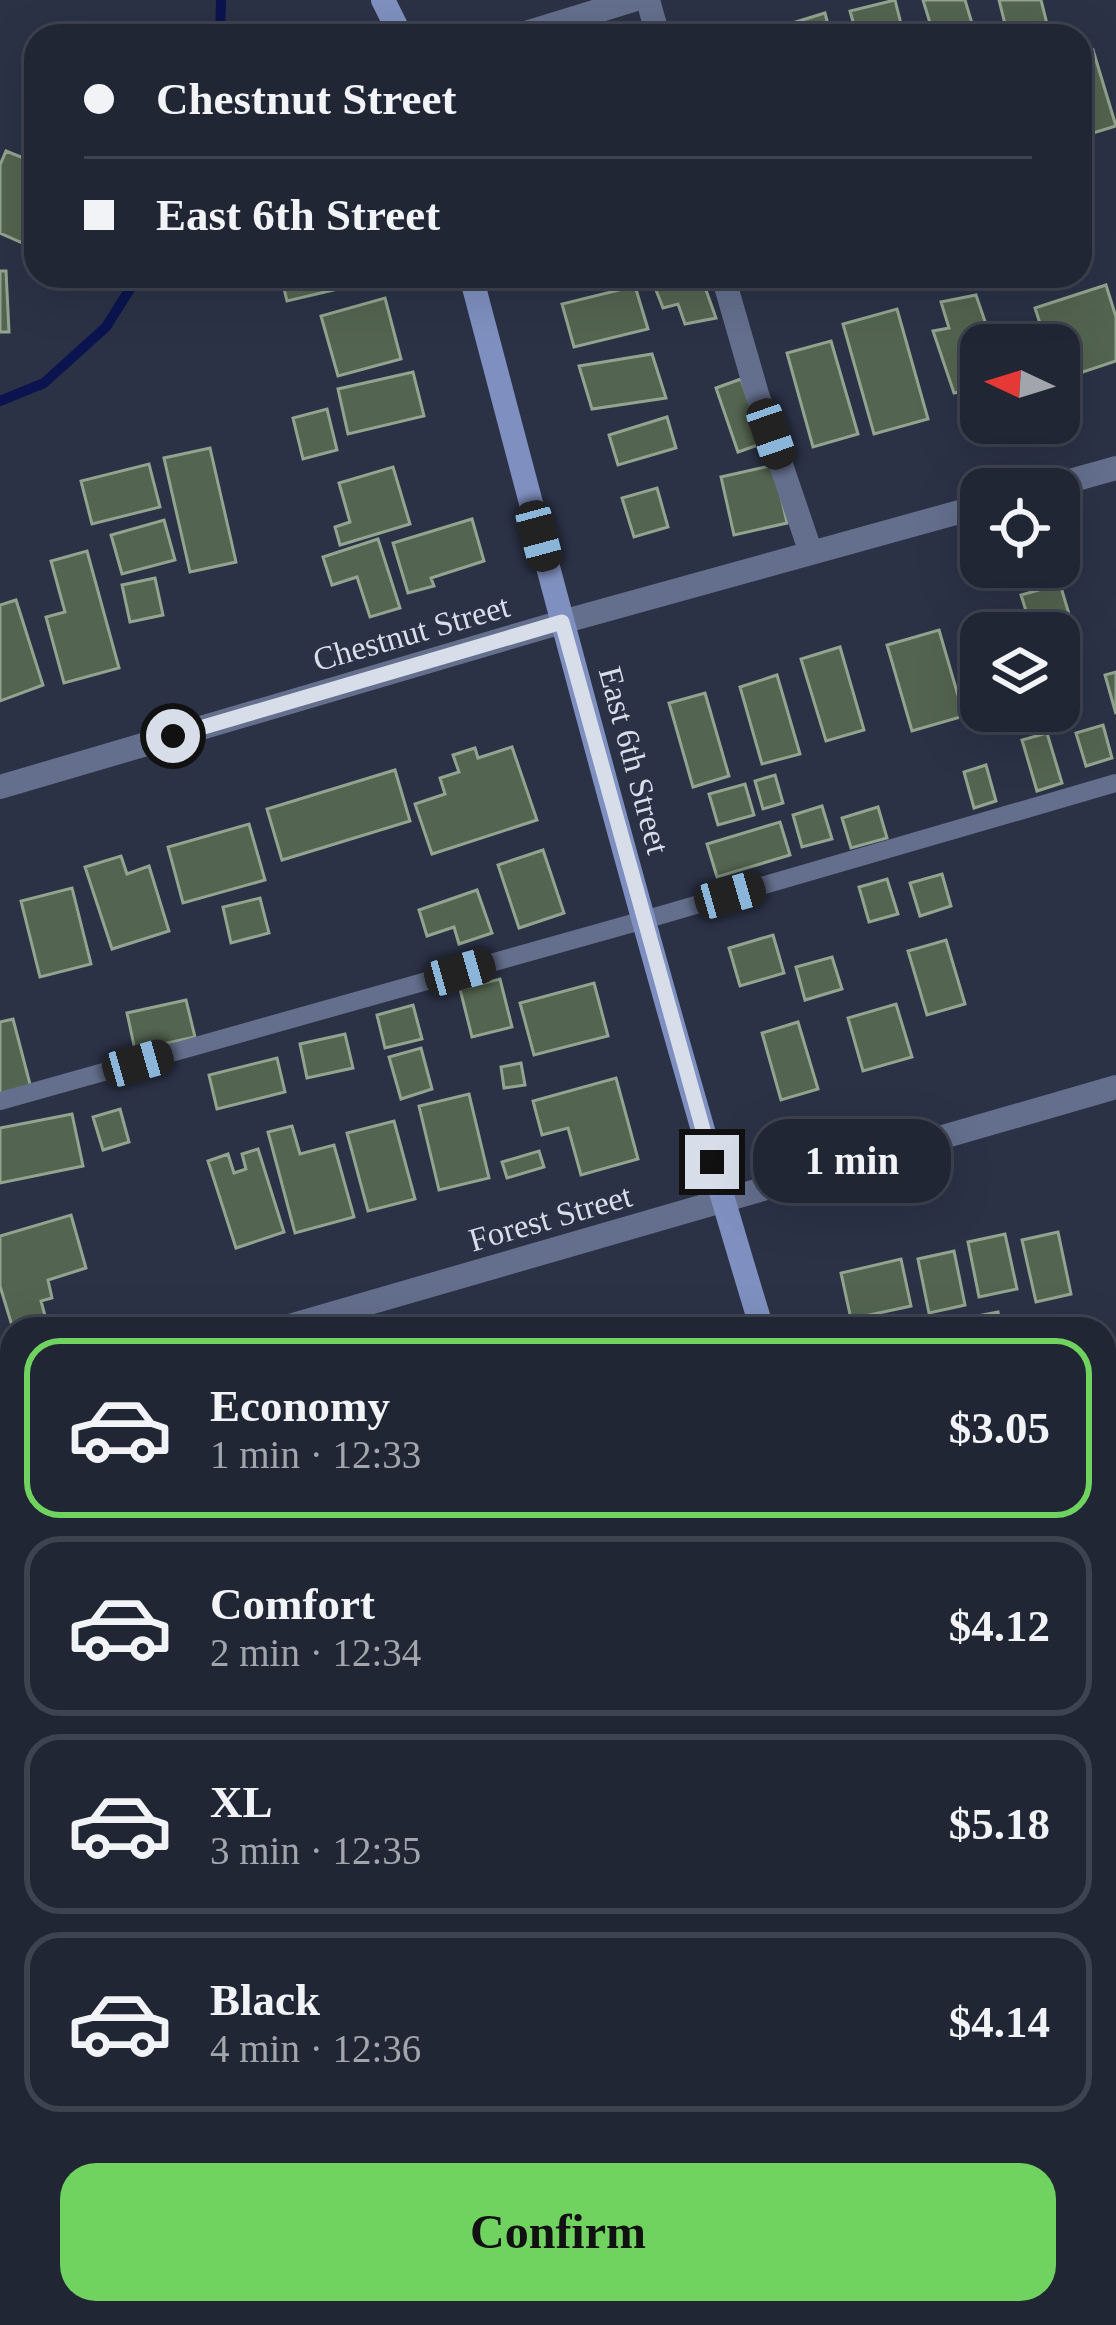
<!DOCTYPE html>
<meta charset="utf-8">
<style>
:root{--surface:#202634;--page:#2d3240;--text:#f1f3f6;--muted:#a2a5ac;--line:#3d434f;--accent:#70d35f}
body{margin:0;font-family:Georgia,serif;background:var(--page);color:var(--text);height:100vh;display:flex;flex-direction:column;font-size:45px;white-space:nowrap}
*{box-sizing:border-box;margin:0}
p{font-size:39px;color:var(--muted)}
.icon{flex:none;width:66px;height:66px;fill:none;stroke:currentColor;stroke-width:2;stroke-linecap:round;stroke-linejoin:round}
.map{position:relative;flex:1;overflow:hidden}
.side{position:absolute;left:0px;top:1317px;width:1116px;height:1008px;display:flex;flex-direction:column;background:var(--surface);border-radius:36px 36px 0 0;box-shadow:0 12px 48px #0002,0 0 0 3px var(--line)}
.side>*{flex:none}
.guide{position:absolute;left:24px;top:24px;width:1068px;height:264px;border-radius:36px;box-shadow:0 12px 48px #0002,0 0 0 3px var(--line);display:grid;align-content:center;height:264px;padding:0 60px;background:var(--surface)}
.needle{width:78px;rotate:274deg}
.buttons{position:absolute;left:960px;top:324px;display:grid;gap:24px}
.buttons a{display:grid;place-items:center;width:120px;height:120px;border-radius:24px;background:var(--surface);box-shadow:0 12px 48px #0002,0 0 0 3px var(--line);font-size:60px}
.end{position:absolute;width:54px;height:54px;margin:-27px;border:15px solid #d8ddea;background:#111;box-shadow:0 0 0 6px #111}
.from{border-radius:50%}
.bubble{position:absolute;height:84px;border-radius:36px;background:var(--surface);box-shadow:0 12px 48px #0002,0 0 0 3px var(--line);font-size:39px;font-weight:700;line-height:84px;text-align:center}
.car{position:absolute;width:36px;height:72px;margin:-36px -18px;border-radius:15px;box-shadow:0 0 9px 3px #0007;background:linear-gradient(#222 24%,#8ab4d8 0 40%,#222 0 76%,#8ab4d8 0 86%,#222 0)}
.guide b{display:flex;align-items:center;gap:42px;height:114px;font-size:45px}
.guide b+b{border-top:3px solid var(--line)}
.guide i{width:30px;height:30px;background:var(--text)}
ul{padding:21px 0 0;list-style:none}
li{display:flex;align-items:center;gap:36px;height:180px;margin:0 24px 18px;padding:0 36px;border:6px solid var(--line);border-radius:36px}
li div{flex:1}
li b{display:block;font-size:45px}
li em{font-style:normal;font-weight:700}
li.current{border-color:var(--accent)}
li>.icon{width:108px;height:108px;stroke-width:1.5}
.action{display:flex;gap:24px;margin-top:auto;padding:24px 60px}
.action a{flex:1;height:138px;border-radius:36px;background:var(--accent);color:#111;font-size:48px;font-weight:700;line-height:138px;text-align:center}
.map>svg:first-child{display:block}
</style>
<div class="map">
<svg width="1116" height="2325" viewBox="0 0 1116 2325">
<rect width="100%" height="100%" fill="#2b3246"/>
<path fill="#323b55" d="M1116,2042v283h-27l-4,-12h19v-268z
M135,2313h887l3,12h-935z"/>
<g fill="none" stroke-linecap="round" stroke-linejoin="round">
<path stroke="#0b144f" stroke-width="10" d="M220,36l1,-36
M0,401l44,-18 62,-56 32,-51"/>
</g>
<path fill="#536450" stroke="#92a48f" stroke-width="3" d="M895,0l9,36h-47l-7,-25z
M923,0h42l9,30 23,-5 3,11h-66z
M999,0h42l9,36h-42z
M825,13l6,23h-67l-1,-4z
M1093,50l23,76 -36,11v-83z
M36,81v41l-7,-2z
M6,151l30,12v86l-36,-16v-68z
M0,271h6l3,61h-9z
M281,276h103l1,2 -98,23z
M558,276h46l-44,11z
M664,276h37l15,42 -31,6 -7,-20 -15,4 -7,-18 12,-3z
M909,276h32l-30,9z
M1106,285l10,32v44l-57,19v-35h-12l-12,-37z
M635,286l13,43 -74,18 -12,-43z
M976,295l17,50h-12v43l-27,5 -21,-62 16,-3 -8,-26z
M385,298l16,61 -63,17 -17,-60z
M897,309l31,110 -54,15 -31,-110z
M831,341l27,93 -45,13 -26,-94z
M652,354l14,44 -74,11 -13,-43z
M413,372l11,44 -76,18 -10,-45z
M741,379l23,64 -26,9 -22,-64z
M327,409l10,41 -34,9 -10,-41z
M667,417l9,31 -58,17 -9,-30z
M210,448l26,114 -46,10 -26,-114z
M149,464l11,43 -68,17 -11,-43z
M774,465l13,58 -53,12 -13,-58z
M393,467l17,57 -70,21 -5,-18 15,-5 -11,-39z
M657,488l11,39 -34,10 -12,-39z
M472,519l12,42 -53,17 3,8 -26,7 -15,-50z
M164,520l11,40 -53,14 -11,-39z
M378,539l22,69 -30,9 -13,-40 -25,8 -9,-28z
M87,551l32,117 -55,15 -18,-66 19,-5 -14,-51z
M155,578l8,37 -33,7 -8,-37z
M1060,584l21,70 -22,7v-28h-26l-12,-38z
M16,600l27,85 -43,16v-96z
M1006,615l5,18h-30v38l-13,-45z
M939,630l25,86 -52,15 -25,-86z
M840,647l24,83 -38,11 -25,-82z
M1116,672v42l-11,-39z
M777,675l23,79 -38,10 -22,-77z
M705,693l24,83 -36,11 -24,-84z
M1103,725l9,33 -26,8 -10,-33z
M1047,733l15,50 -25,8 -15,-51z
M512,747l25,73 -105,34 -17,-50 30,-10 -5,-16 19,-6 -6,-17 22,-7 3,10z
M986,765l10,36 -22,7 -10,-36z
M395,770l15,51 -128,39 -15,-51z
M775,775l8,28 -20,6 -8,-28z
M745,784l9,31 -36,10 -9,-31z
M822,806l10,33 -30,8 -9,-32z
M878,807l9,31 -36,10 -9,-30z
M780,822l10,33 -73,22 -10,-33z
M249,824l16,56 -82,23 -15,-56z
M543,850l21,63 -45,15 -21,-63z
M121,856l6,18 22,-8 20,65 -57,18 -27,-82z
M942,874l9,32 -31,10 -10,-33z
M887,879l11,35 -29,8 -10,-35z
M72,888l19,76 -51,13 -19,-76z
M477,890l15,43 -33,11 -5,-17 -27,9 -8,-26z
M260,898l9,35 -38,10 -8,-36z
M773,935l11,38 -44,13 -11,-38z
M946,940l19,64 -38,11 -19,-64z
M832,957l10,32 -37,11 -9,-33z
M500,979l12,48 -40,10 -12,-48z
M594,983l14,53 -74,19 -14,-52z
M186,1000l9,37 -60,13 -8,-37z
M896,1004l16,53 -49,14 -15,-53z
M413,1005l9,34 -37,9 -8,-33z
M13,1019l18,69 -31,8v-74z
M798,1022l20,67 -37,11 -19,-67z
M345,1034l8,34 -46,10 -7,-34z
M421,1048l11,41 -31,10 -12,-42z
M277,1058l8,34 -68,17 -8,-34z
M521,1063l4,22 -21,3 -3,-21z
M616,1078l22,81 -57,16 -13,-47 -26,7 -9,-34z
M469,1094l20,84 -50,12 -20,-84z
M120,1109l9,33 -26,8 -10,-33z
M72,1114l11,52 -83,17v-55z
M394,1121l21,78 -47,12 -21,-78z
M292,1126l8,28 34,-9 20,72 -59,16 -27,-101z
M258,1149l26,83 -48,16 -28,-87 20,-7 6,19 12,-4 -4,-15z
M539,1151l5,16 -37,11 -5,-16z
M71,1215l15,53 -38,12 4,18 -11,3 6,22 -21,6h-13l-13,-43v-50z
M1058,1232l13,62 -35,8 -14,-62z
M1005,1234l12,55 -38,8 -11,-55z
M954,1251l11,54 -36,8 -11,-54z
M901,1259l10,47 -60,13 -10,-46z
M998,1312l3,17h-32l-2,-11z
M1059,1319l2,10h-17l-1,-7z
M1111,1342l5,20v38l-12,3v-60z
M1110,1552l6,18v16l-12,4v-35z
M1116,1608v31l-9,-28z
M1115,1876l1,32 -12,3v-34z
M12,1894v69l-12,4v-70z
M1116,1936v69l-12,3v-68z
M1116,2125v42l-12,4v-43z
M1116,2206v42l-12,4v-43z
M526,2313h48l1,7 -21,5h-25z
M940,2313h46l-38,12h-4z"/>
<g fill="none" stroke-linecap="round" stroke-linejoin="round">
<path stroke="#646f8d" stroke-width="18" d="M0,1101l644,-181 472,-137
M1104,1423l12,-4
M0,1734l12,-4
M1104,2033l12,-3
M640,2313l3,12
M80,2325l42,-12"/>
<path stroke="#646f8d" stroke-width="24" d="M648,0l10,36
M516,36l117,-36
M723,276l34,118 54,159
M1041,489l75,-21
M0,787l562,-165 419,-116
M279,1329l837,-242
M0,1408l12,-3
M0,1488l12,47
M1104,1727l12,-3
M0,2045l12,-3
M223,2313l4,12"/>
<path stroke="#7f90c0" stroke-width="24" d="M383,0l18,36
M471,276c93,352 185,705 291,1053
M1050,2313l3,12"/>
</g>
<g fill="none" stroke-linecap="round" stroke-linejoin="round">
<path stroke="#d8ddea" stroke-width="15" d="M173,736l389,-114 150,540"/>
</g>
<g text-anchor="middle" stroke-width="10" stroke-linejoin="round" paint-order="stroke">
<g font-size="33" fill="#d8ddea" stroke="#2b3246">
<text transform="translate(411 632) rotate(-16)" y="12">Chestnut Street</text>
<text transform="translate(635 760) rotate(75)" y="12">East 6th Street</text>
<text transform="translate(550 1217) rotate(-16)" y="12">Forest Street</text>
</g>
</g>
</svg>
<div class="buttons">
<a><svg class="needle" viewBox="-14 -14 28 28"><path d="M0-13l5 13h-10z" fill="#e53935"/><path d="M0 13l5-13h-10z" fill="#a2a5ac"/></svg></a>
<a><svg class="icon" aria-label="locate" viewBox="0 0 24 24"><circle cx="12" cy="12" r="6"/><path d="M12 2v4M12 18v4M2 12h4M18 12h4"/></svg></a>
<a><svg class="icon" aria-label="layers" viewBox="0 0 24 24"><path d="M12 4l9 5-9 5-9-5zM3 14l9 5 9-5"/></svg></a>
</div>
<i class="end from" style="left:173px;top:736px"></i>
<i class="end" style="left:712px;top:1162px"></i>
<div class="bubble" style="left:753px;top:1119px;width:198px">1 min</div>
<i class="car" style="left:771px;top:434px;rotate:161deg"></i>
<i class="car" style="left:539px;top:536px;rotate:165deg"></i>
<i class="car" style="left:730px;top:895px;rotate:74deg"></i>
<i class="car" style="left:460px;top:972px;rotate:74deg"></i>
<i class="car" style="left:138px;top:1063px;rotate:74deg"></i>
<div class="guide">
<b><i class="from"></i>Chestnut Street</b>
<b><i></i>East 6th Street</b>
</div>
<section class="side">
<ul>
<li class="current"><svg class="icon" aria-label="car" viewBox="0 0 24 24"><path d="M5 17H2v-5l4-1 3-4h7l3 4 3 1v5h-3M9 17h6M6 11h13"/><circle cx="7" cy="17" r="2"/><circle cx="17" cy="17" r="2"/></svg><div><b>Economy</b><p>1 min · 12:33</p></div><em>$3.05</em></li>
<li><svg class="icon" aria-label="car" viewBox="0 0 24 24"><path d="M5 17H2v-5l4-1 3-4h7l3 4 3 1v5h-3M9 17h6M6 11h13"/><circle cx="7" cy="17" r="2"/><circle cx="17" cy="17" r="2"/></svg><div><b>Comfort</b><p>2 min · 12:34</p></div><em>$4.12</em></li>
<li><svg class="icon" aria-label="car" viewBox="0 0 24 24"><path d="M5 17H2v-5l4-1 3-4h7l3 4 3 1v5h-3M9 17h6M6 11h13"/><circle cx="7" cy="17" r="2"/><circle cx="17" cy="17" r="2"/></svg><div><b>XL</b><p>3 min · 12:35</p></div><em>$5.18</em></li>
<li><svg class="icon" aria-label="car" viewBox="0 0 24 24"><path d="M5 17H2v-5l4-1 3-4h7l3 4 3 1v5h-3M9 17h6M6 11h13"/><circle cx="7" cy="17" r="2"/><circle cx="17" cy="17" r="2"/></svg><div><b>Black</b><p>4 min · 12:36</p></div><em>$4.14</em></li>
</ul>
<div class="action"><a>Confirm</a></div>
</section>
</div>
